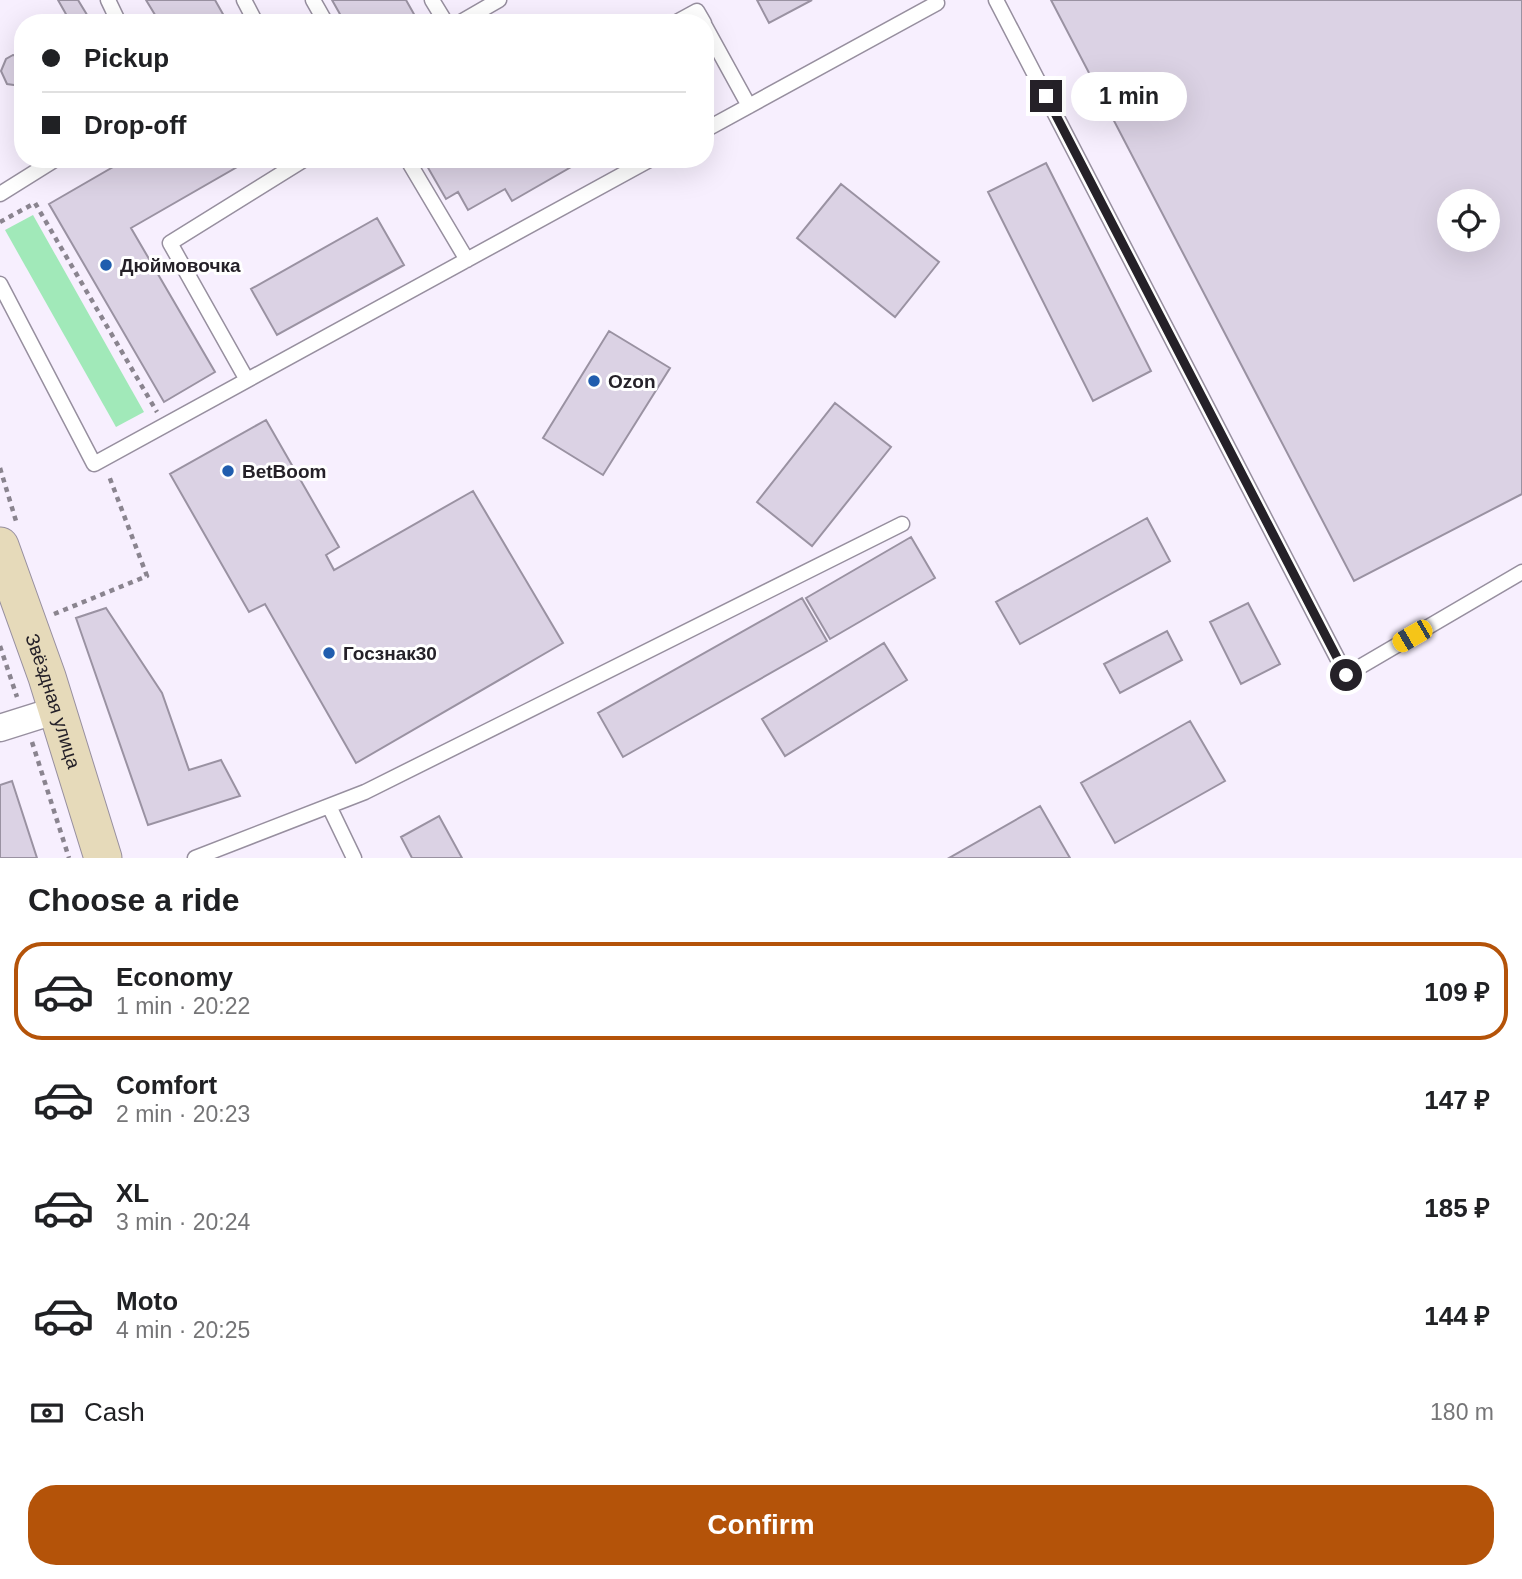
<!DOCTYPE html>
<meta charset="utf-8">
<style>
:root{--surface:#fff;--page:#f6f6f6;--text:#202124;--muted:#757577;--line:#e0e0e0;--accent:#b45309}
body{margin:0;font-family:Helvetica,sans-serif;background:var(--page);color:var(--text);height:100vh;display:flex;flex-direction:column;font-size:26px;white-space:nowrap}
*{box-sizing:border-box;margin:0}
p{font-size:23px;color:var(--muted)}
.icon{flex:none;width:38px;height:38px;fill:none;stroke:currentColor;stroke-width:2;stroke-linecap:round;stroke-linejoin:round}
.map{position:relative;height:858px;overflow:hidden}
.panel{display:flex;flex-direction:column;background:var(--surface);flex:1}
.panel>*{flex:none}
.banner{position:absolute;left:14px;top:14px;width:700px;height:154px;border-radius:28px;box-shadow:0 7px 28px #0002;display:grid;align-content:center;height:154px;padding:0 28px;background:var(--surface)}
.tools{position:absolute;left:1437px;top:189px;display:grid;gap:14px}
.tools a{display:grid;place-items:center;width:63px;height:63px;border-radius:50%;background:var(--surface);box-shadow:0 7px 28px #0002;font-size:35px}
.end{position:absolute;width:32px;height:32px;margin:-16px;border:9px solid #252128;background:#fff;box-shadow:0 0 0 4px #fff}
.from{border-radius:50%}
.bubble{position:absolute;height:49px;border-radius:24px;background:var(--surface);box-shadow:0 7px 28px #0002;font-size:23px;font-weight:700;line-height:49px;text-align:center}
.car{position:absolute;width:21px;height:42px;margin:-21px -10px;border-radius:9px;box-shadow:0 0 5px 2px #0007;background:linear-gradient(#f5c518 24%,#345 0 40%,#f5c518 0 76%,#345 0 86%,#f5c518 0)}
.banner b{display:flex;align-items:center;gap:24px;height:66px;font-size:26px}
.banner b+b{border-top:2px solid var(--line)}
.banner i{width:18px;height:18px;background:var(--text)}
ul{padding:0;list-style:none}
li{display:flex;align-items:center;gap:21px;height:98px;margin:0 14px 10px;padding:0 14px;border:4px solid transparent;border-radius:28px}
li div{flex:1}
li b{display:block;font-size:26px}
li em{font-style:normal;font-weight:700}
li.on{border-color:var(--accent)}
li>.icon{width:63px;height:63px;stroke-width:1.5}
h2{padding:0 28px;font-size:32px;line-height:84px}
.pay{display:flex;align-items:center;gap:18px;height:77px;padding:0 28px;font-size:26px}
.pay p{margin-inline-start:auto}
.cta{display:flex;gap:14px;margin-top:auto;padding:14px 28px}
.cta a{flex:1;height:80px;border-radius:28px;background:var(--accent);color:#fff;font-size:28px;font-weight:700;line-height:80px;text-align:center}
.map>svg:first-child{display:block}
</style>
<div class="map">
<svg width="1522" height="858" viewBox="0 0 1522 858">
<rect width="100%" height="100%" fill="#f7effe"/>
<path fill="#a1e9b9" d="M33,215l111,197 -28,15 -111,-197z"/>
<path fill="#dbd2e4" stroke="#9a92a2" stroke-width="2" fill-rule="evenodd" d="M58,0h20l14,23h-21z
M146,0h69l13,23h-68z
M332,0h74l13,23h-74z
M757,0h55l-43,23z
M1051,0h471v494l-168,87zM1449,201h39v39h-39z
M13,55l10,2v28l-2,1 -14,-2 -6,-13 5,-12z
M127,159h124l-120,69 84,144 -51,30 -115,-198z
M423,159h162l-73,42 -7,-12 -37,21 -10,-18 -12,7z
M1046,163l105,208 -58,30 -105,-209z
M841,184l98,78 -44,55 -98,-79z
M377,218l27,47 -127,70 -26,-46z
M609,331l61,37 -67,107 -60,-37z
M835,403l56,44 -79,99 -55,-44z
M266,420l73,127 -13,8 8,15 139,-79 90,152 -207,120 -91,-159 -16,8 -79,-138z
M1147,518l23,43 -150,83 -24,-42z
M911,537l24,41 -105,61 -24,-41z
M802,598l25,43 -204,116 -25,-44z
M1248,603l32,61 -39,20 -31,-62z
M106,608l56,85 27,77 32,-10 19,36 -92,29 -72,-207z
M1167,631l15,29 -62,33 -16,-29z
M884,643l23,37 -122,76 -23,-37z
M1190,721l35,60 -110,62 -34,-60z
M12,781l25,77h-37v-73z
M1040,806l30,52h-121z
M439,816l23,42h-50l-11,-21z"/>
<g fill="none" stroke-linecap="round" stroke-linejoin="round">
<g stroke="#978f9f" stroke-width="17">
<path id="lane" d="M108,0l11,23
M244,0l12,23
M313,0l13,23
M432,0l14,23
M996,0l350,675 176,-103
M459,23l40,-23
M675,23l22,-12 7,12
M705,26l44,80
M705,130l232,-127 -2,-3
M407,159l60,101
M0,194l56,-35
M0,284l94,180 557,-305
M247,380l-77,-137 135,-84
M329,806l25,52
M195,858l170,-66 537,-268"/>
</g>
<g stroke="#978f9f" stroke-width="29">
<path id="street" d="M0,728l57,-18"/>
</g>
<g stroke="#978f9f" stroke-width="39">
<g id="secondary">
<path id="s1" d="M0,546l47,131 56,181"/>
</g>
</g>
<path stroke="#8a848f" stroke-width="4.5" stroke-dasharray="5 5" stroke-linecap="butt" d="M0,222l35,-19 122,209
M0,468l16,53
M54,614l93,-38 -38,-100
M0,646l17,51
M32,742l37,116"/>
<use href="#lane" stroke="#fff" stroke-width="14"/>
<use href="#street" stroke="#fff" stroke-width="26"/>
<use href="#secondary" stroke="#e6daba" stroke-width="37"/>
</g>
<g fill="none" stroke-linecap="round" stroke-linejoin="round">
<path stroke="#252128" stroke-width="9" d="M1046,96l300,579"/>
</g>
<g fill="#205dae" stroke="#fff" stroke-width="2.5">
<circle cx="106" cy="265" r="7"/>
<circle cx="594" cy="381" r="7"/>
<circle cx="228" cy="471" r="7"/>
<circle cx="329" cy="653" r="7"/>
</g>
<g text-anchor="middle" stroke-width="6" stroke-linejoin="round" paint-order="stroke">
<g font-size="19" font-weight="bold" fill="#252128" stroke="#fff" text-anchor="start">
<text x="120" y="272">Дюймовочка</text>
<text x="608" y="388">Ozon</text>
<text x="242" y="478">BetBoom</text>
<text x="343" y="660">Госзнак30</text>
</g>
<g font-size="19" fill="#252128" stroke="#fff">
<text dy="7" stroke="none"><textPath href="#s1" startOffset="164">Звёздная улица</textPath></text>
</g>
</g>
</svg>
<div class="tools">
<a><svg class="icon" aria-label="locate" viewBox="0 0 24 24"><circle cx="12" cy="12" r="6"/><path d="M12 2v4M12 18v4M2 12h4M18 12h4"/></svg></a>
</div>
<i class="end from" style="left:1346px;top:675px"></i>
<i class="end" style="left:1046px;top:96px"></i>
<div class="bubble" style="left:1071px;top:72px;width:116px">1 min</div>
<i class="car" style="left:1412px;top:636px;rotate:240deg"></i>
<div class="banner">
<b><i class="from"></i>Pickup</b>
<b><i></i>Drop-off</b>
</div>
</div>
<section class="panel">
<h2>Choose a ride</h2>
<ul>
<li class="on"><svg class="icon" aria-label="car" viewBox="0 0 24 24"><path d="M5 17H2v-5l4-1 3-4h7l3 4 3 1v5h-3M9 17h6M6 11h13"/><circle cx="7" cy="17" r="2"/><circle cx="17" cy="17" r="2"/></svg><div><b>Economy</b><p>1 min · 20:22</p></div><em>109 ₽</em></li>
<li><svg class="icon" aria-label="car" viewBox="0 0 24 24"><path d="M5 17H2v-5l4-1 3-4h7l3 4 3 1v5h-3M9 17h6M6 11h13"/><circle cx="7" cy="17" r="2"/><circle cx="17" cy="17" r="2"/></svg><div><b>Comfort</b><p>2 min · 20:23</p></div><em>147 ₽</em></li>
<li><svg class="icon" aria-label="car" viewBox="0 0 24 24"><path d="M5 17H2v-5l4-1 3-4h7l3 4 3 1v5h-3M9 17h6M6 11h13"/><circle cx="7" cy="17" r="2"/><circle cx="17" cy="17" r="2"/></svg><div><b>XL</b><p>3 min · 20:24</p></div><em>185 ₽</em></li>
<li><svg class="icon" aria-label="car" viewBox="0 0 24 24"><path d="M5 17H2v-5l4-1 3-4h7l3 4 3 1v5h-3M9 17h6M6 11h13"/><circle cx="7" cy="17" r="2"/><circle cx="17" cy="17" r="2"/></svg><div><b>Moto</b><p>4 min · 20:25</p></div><em>144 ₽</em></li>
</ul>
<div class="pay"><svg class="icon" aria-label="cash" viewBox="0 0 24 24"><path d="M3 7h18v10H3z"/><circle cx="12" cy="12" r="2"/></svg>Cash<p>180 m</p></div>
<div class="cta"><a>Confirm</a></div>
</section>
